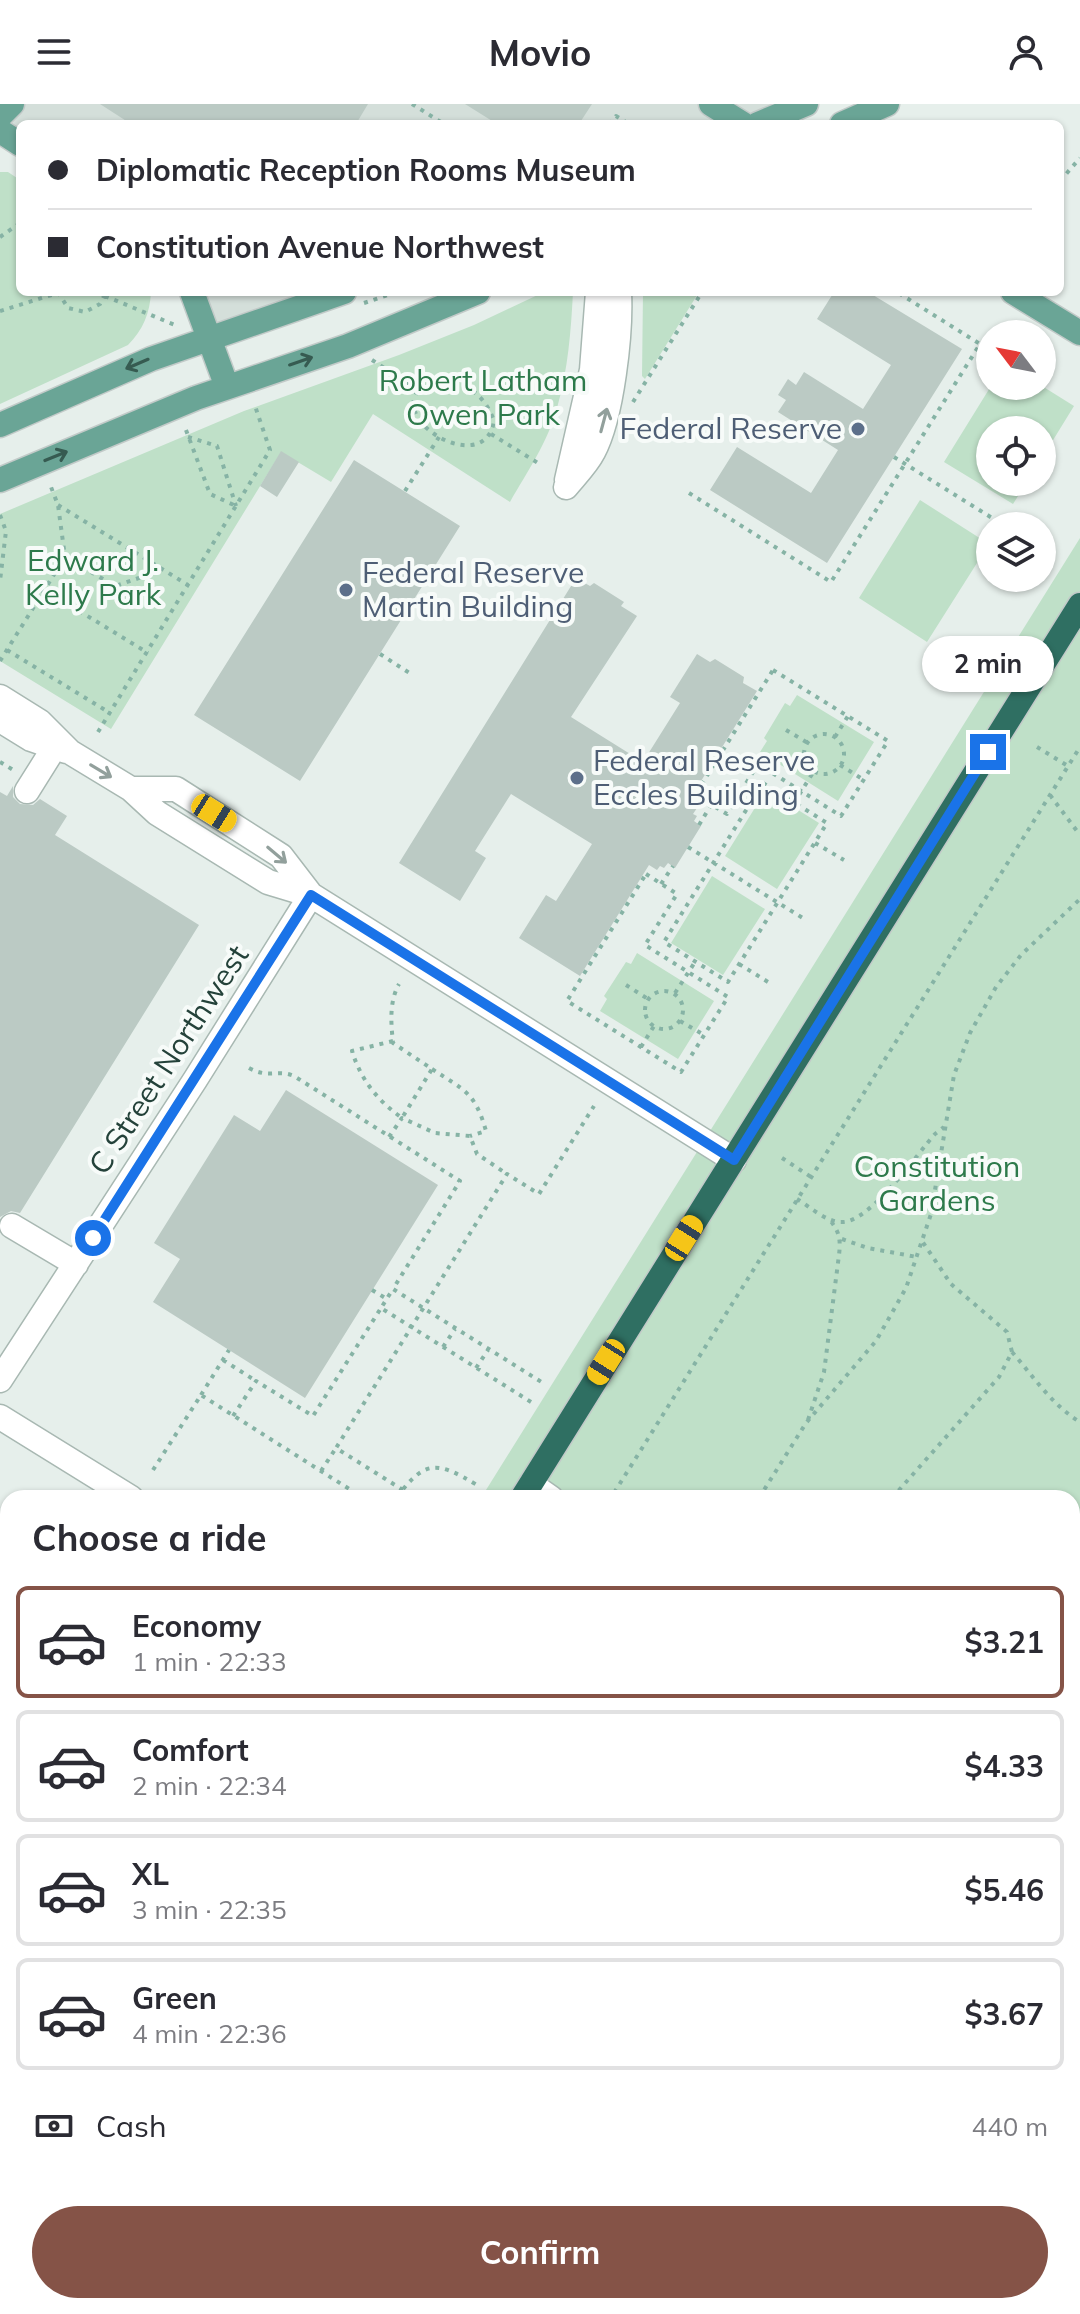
<!DOCTYPE html>
<meta charset="utf-8">
<style>
:root{--surface:#fff;--page:#f2f2f3;--text:#2b2b33;--muted:#7c7c81;--line:#e1e1e2;--accent:#855347}
body{margin:0;font-family:Mulish,sans-serif;background:var(--page);color:var(--text);height:100vh;display:flex;flex-direction:column;font-size:30px;white-space:nowrap}
*{box-sizing:border-box;margin:0}
p{font-size:26px;color:var(--muted)}
.icon{flex:none;width:44px;height:44px;fill:none;stroke:currentColor;stroke-width:2;stroke-linecap:round;stroke-linejoin:round}
.map{position:relative;flex:1;overflow:hidden}
.side{position:absolute;left:0px;top:1386px;width:1080px;height:824px;display:flex;flex-direction:column;background:var(--surface);border-radius:24px 24px 0 0;box-shadow:0 2px 6px #0004}
.side>*{flex:none}
.banner{position:absolute;left:16px;top:16px;width:1048px;height:176px;border-radius:12px;box-shadow:0 2px 6px #0004;display:grid;align-content:center;height:176px;padding:0 32px;background:var(--surface)}
.needle{width:52px;rotate:302deg}
.controls{position:absolute;left:976px;top:216px;display:grid;gap:16px}
.controls a{display:grid;place-items:center;width:80px;height:80px;border-radius:50%;background:var(--surface);box-shadow:0 2px 6px #0004;font-size:40px}
.end{position:absolute;width:36px;height:36px;margin:-18px;border:10px solid #1a73e8;background:#fff;box-shadow:0 0 0 4px #fff}
.from{border-radius:50%}
.bubble{position:absolute;height:56px;border-radius:28px;background:var(--surface);box-shadow:0 2px 6px #0004;font-size:26px;font-weight:700;line-height:56px;text-align:center}
.car{position:absolute;width:24px;height:48px;margin:-24px -12px;border-radius:10px;box-shadow:0 0 6px 2px #0007;background:linear-gradient(#f5c518 24%,#345 0 40%,#f5c518 0 76%,#345 0 86%,#f5c518 0)}
.banner b{display:flex;align-items:center;gap:28px;height:76px;font-size:30px}
.banner b+b{border-top:2px solid var(--line)}
.banner i{width:20px;height:20px;background:var(--text)}
ul{padding:0;list-style:none}
li{display:flex;align-items:center;gap:24px;height:112px;margin:0 16px 12px;padding:0 16px;border:4px solid var(--line);border-radius:12px}
li div{flex:1}
li b{display:block;font-size:30px}
li em{font-style:normal;font-weight:700}
li.active{border-color:var(--accent)}
li>.icon{width:72px;height:72px;stroke-width:1.5}
h2{padding:0 32px;font-size:36px;line-height:96px}
.pay{display:flex;align-items:center;gap:20px;height:88px;padding:0 32px;font-size:30px}
.pay p{margin-inline-start:auto}
.action{display:flex;gap:16px;margin-top:auto;padding:16px 32px}
.action a{flex:1;height:92px;border-radius:48px;background:var(--accent);color:#fff;font-size:32px;font-weight:700;line-height:92px;text-align:center}
header{display:flex;justify-content:space-between;align-items:center;height:104px;padding:0 32px;background:var(--surface);font-size:36px;font-weight:700}
.map>svg:first-child{display:block}
</style>
<header><svg class="icon" aria-label="menu" viewBox="0 0 24 24"><path d="M4 6h16M4 12h16M4 18h16"/></svg>Movio<svg class="icon" aria-label="person" viewBox="0 0 24 24"><circle cx="12" cy="8" r="4"/><path d="M4 21q1-7 8-7t8 7"/></svg></header>
<div class="map">
<svg width="1080" height="2210" viewBox="0 0 1080 2210">
<rect width="100%" height="100%" fill="#e6efeb"/>
<path fill="#d4dfda" d="M12,0h789l-43,20h-738v20l-20,-28z
M192,188h152l-134,45z"/>
<path fill="#bfe0c8" d="M0,68h8l12,8v112h131c-1,21 -8,38 -23,53l-128,59z
M544,188h29c-2,39 -5,78 -16,116 -9,34 -30,64 -47,94l-137,-88 -42,68 -50,-30 -170,277 -111,-68v-147l244,-103 155,-56 75,-30z
M643,188h56l-54,87 -3,-3z
M991,282h51l32,20 -32,52v-28h-52v52h37l-14,22 -69,-42z
M920,396l69,44 -62,98 -68,-44z
M1080,434v1776h-1080v-9l8,-7v8h1064v-808h-591z
M797,591l77,47 -36,59 -78,-49 7,-11 -3,-3 21,-35 5,3z
M766,686l53,33 -42,66 -52,-33z
M712,772l53,33 -42,66 -52,-32z
M637,849l77,48 -36,58 -78,-48 7,-12 -3,-3 22,-34 5,2z
M8,2012v159l-8,8v-166z"/>
<path fill="#bbcac4" d="M100,0h268l-12,20h-225z
M465,0h127l-13,20h-82z
M834,188h34l94,57 -135,214 -117,-73 27,-43 74,46 27,-43 -60,-38 8,-12 -8,-5 10,-16 8,6 8,-13 59,37 28,-44 -74,-46z
M281,347l18,11 -22,35 -17,-11z
M354,356l106,66 -160,255 -106,-66z
M576,474l14,8 4,-3 30,19 -3,4 16,10 -66,101 72,45 37,-59 -10,-6 27,-43 13,8 5,-3 29,18 -1,6 14,8 -69,111 9,6 -4,6 4,2 -3,5 7,5 -26,42 -7,-5 -4,5 -4,-2 -3,4 -8,-5 -69,111 -61,-38 27,-43 10,6 36,-57 -81,-50 -36,57 11,7 -26,43 -61,-38z
M13,682v11l7,7 13,1 7,-6 27,17 -12,19 144,90 -179,288 -9,-2 -11,6v-425l7,4z
M286,986l152,95 -133,213 -152,-96 27,-43 -26,-16 80,-128 26,16z"/>
<g fill="none" stroke-linecap="round" stroke-linejoin="round">
<g stroke="#a8b8b2" stroke-width="27">
<path id="minor" d="M567,376l25,-110 6,-78
M566,383c9,-11 21,-23 27,-35 19,-35 28,-120 26,-160
M0,593l40,25 30,30 61,37 26,24 111,69 43,13 423,265
M0,616l31,19 35,12
M131,685h45l105,67 30,39
M27,687l27,-43
M12,1122l64,38
M0,1276l195,-300 116,-185
M0,1313l131,81
M531,1380l20,14
M1072,2061h8
M818,2210l6,-8"/>
</g>
<g stroke="#c2cac8" stroke-width="27">
<path id="major" d="M711,0l32,20
M0,12l12,-12
M758,20l48,-20
M842,20l45,-20
M0,27l20,13
M192,188l35,95
M1013,188l67,41
M0,321l151,-66 193,-67
M0,376l196,-82 152,-52 130,-54
M0,1729l8,5
M714,2202l12,8
M760,2202l4,8"/>
</g>
<g stroke="#c2cac8" stroke-width="27">
<path id="highway" d="M522,1394l558,-893
M0,1999l8,-2
M0,2179l8,-8"/>
</g>
<path stroke="#86b3a5" stroke-width="4" stroke-dasharray="4 6" stroke-linecap="butt" d="M412,0l32,20
M609,20l7,-8 13,8
M1060,77l20,-23
M0,133l20,-14
M58,188l10,16 17,4 15,-8 6,-12
M105,192l70,29
M364,199l33,-11
M0,207l58,-18
M372,256l46,30
M435,275c28,1 50,15 59,42 -10,63 -128,-13 -59,-42z
M633,298l69,-110
M186,326l24,64 26,12
M491,330l47,29
M188,333l29,9 19,60
M894,353l111,69
M405,387l34,-54
M689,389l142,89 149,-238 -83,-52
M58,401l130,80
M0,411l6,16 -6,50
M65,453l50,29 48,-16
M45,486l103,63
M7,546l103,63
M380,550l31,20
M0,557l65,-104 -7,-52 -7,-18
M773,566l115,71 -47,75 -83,-52 -31,50 -32,-19z
M786,626l22,13
M98,628l172,-282 -16,-47
M804 650a20 20 0 1 1 40 0a20 20 0 1 1-40 0Z
M835,633l13,-21
M1037,643l31,19
M0,658l15,9
M840,661l24,15
M763,679l64,40 -99,159 -64,-40z
M1050,691l30,40
M794,699l20,-32
M699,721l12,-20
M815,739l29,17
M688,743l118,73
M646,770l31,20 -32,51 83,52 -47,75 -114,-71z
M661,780l12,-18
M739,860l29,18
M626,881l22,14
M645 906a19 19 0 1 1 38 0a19 19 0 1 1-38 0Z
M675,889l20,-31
M680,917l24,14
M393,937l-41,10c9,29 25,49 50,67l30,-49 -39,-26c-2,-20 -4,-41 6,-59
M641,943l13,-21
M249,964c20,11 29,1 45,8l166,105 -67,108
M432,965c32,21 43,23 54,62l-16,5
M389,1033l13,-19 33,15 35,3 7,18 30,20
M782,1054l29,19
M797,1095c12,7 29,23 44,23 28,2 76,-68 94,-88l9,-7
M842,1135l26,9 49,9
M372,1186l15,9
M443,1243l12,-18
M1012,1248c21,24 40,53 68,70
M223,1256l33,21
M476,1264l12,-18
M201,1291l28,-45
M531,1298l-150,-94 12,-19 150,94
M233,1312l23,-35 57,35 68,-108
M808,1316l16,-48 15,-117c2,-17 0,-24 -10,-36
M153,1366l48,-75 153,97 -4,6
M321,1367l15,-23
M403,1386l-67,-42 171,-274 32,20 55,-88
M397,1393c29,-39 41,-35 80,-12
M369,1394l12,-6 15,4
M606,1394l8,-5 466,-746
M759,1394l47,-75 70,-82 30,-53 25,-74 23,-139 16,-42 26,-46 25,-32 59,-56
M892,1394l107,-121 13,-25 -5,-20 -56,-48 -29,-43
M1072,1635l8,-15
M1072,1819l8,-9
M1072,1886l8,17
M0,1923l8,-6
M1072,1949l8,-6
M1072,2006h8
M1072,2099h8
M1072,2106l8,9"/>
<use href="#minor" stroke="#fff" stroke-width="24"/>
<use href="#major" stroke="#6aa596" stroke-width="24"/>
<use href="#highway" stroke="#2f6f62" stroke-width="24"/>
</g>
<defs><path id="oneway-shaft" d="M-6 0H5M1.5-3L5.5 0L1.5 3" fill="none" stroke-width="1.6" stroke-linecap="round" stroke-linejoin="round" transform="scale(2)"/></defs>
<g stroke="#365b51">
<use href="#oneway-shaft" transform="translate(301 257) rotate(-19)"/>
<use href="#oneway-shaft" transform="translate(137 260) rotate(157)"/>
<use href="#oneway-shaft" transform="translate(56 352) rotate(-22)"/>
</g>
<g stroke="#92a09c">
<use href="#oneway-shaft" transform="translate(604 316) rotate(-75)"/>
<use href="#oneway-shaft" transform="translate(101 667) rotate(31)"/>
<use href="#oneway-shaft" transform="translate(277 751) rotate(40)"/>
</g>
<g fill="none" stroke-linecap="round" stroke-linejoin="round">
<path stroke="#1a73e8" stroke-width="10" d="M93,1134l218,-343 423,265 254,-408"/>
</g>
<g fill="#5c6f8a" stroke="#f7fbf9" stroke-width="3">
<circle cx="858" cy="325" r="8"/>
<circle cx="346" cy="486" r="8"/>
<circle cx="577" cy="674" r="8"/>
</g>
<g text-anchor="middle" stroke-width="8" stroke-linejoin="round" paint-order="stroke">
<g font-size="30" fill="#2d7a4b" stroke="#f7fbf9">
<text x="483" y="287">Robert Latham<tspan x="483" dy="34">Owen Park</tspan></text>
<text x="93" y="467">Edward J.<tspan x="93" dy="34">Kelly Park</tspan></text>
<text x="937" y="1073">Constitution<tspan x="937" dy="34">Gardens</tspan></text>
</g>
<g font-size="30" fill="#4e5e75" stroke="#f7fbf9" text-anchor="start">
<text x="842" y="335" text-anchor="end">Federal Reserve</text>
<text x="362" y="479">Federal Reserve<tspan x="362" dy="34">Martin Building</tspan></text>
<text x="593" y="667">Federal Reserve<tspan x="593" dy="34">Eccles Building</tspan></text>
</g>
<g font-size="30" fill="#24423a" stroke="#f7fbf9">
<text transform="translate(169 956) rotate(-57)" y="10">C Street Northwest</text>
</g>
</g>
</svg>
<div class="controls">
<a><svg class="needle" viewBox="-14 -14 28 28"><path d="M0-13l5 13h-10z" fill="#e53935"/><path d="M0 13l5-13h-10z" fill="#7c7c81"/></svg></a>
<a><svg class="icon" aria-label="locate" viewBox="0 0 24 24"><circle cx="12" cy="12" r="6"/><path d="M12 2v4M12 18v4M2 12h4M18 12h4"/></svg></a>
<a><svg class="icon" aria-label="layers" viewBox="0 0 24 24"><path d="M12 4l9 5-9 5-9-5zM3 14l9 5 9-5"/></svg></a>
</div>
<i class="end from" style="left:93px;top:1134px"></i>
<i class="end" style="left:988px;top:648px"></i>
<div class="bubble" style="left:922px;top:532px;width:132px">2 min</div>
<i class="car" style="left:214px;top:709px;rotate:122deg"></i>
<i class="car" style="left:684px;top:1134px;rotate:32deg"></i>
<i class="car" style="left:606px;top:1258px;rotate:212deg"></i>
<div class="banner">
<b><i class="from"></i>Diplomatic Reception Rooms Museum</b>
<b><i></i>Constitution Avenue Northwest</b>
</div>
<section class="side">
<h2>Choose a ride</h2>
<ul>
<li class="active"><svg class="icon" aria-label="car" viewBox="0 0 24 24"><path d="M5 17H2v-5l4-1 3-4h7l3 4 3 1v5h-3M9 17h6M6 11h13"/><circle cx="7" cy="17" r="2"/><circle cx="17" cy="17" r="2"/></svg><div><b>Economy</b><p>1 min · 22:33</p></div><em>$3.21</em></li>
<li><svg class="icon" aria-label="car" viewBox="0 0 24 24"><path d="M5 17H2v-5l4-1 3-4h7l3 4 3 1v5h-3M9 17h6M6 11h13"/><circle cx="7" cy="17" r="2"/><circle cx="17" cy="17" r="2"/></svg><div><b>Comfort</b><p>2 min · 22:34</p></div><em>$4.33</em></li>
<li><svg class="icon" aria-label="car" viewBox="0 0 24 24"><path d="M5 17H2v-5l4-1 3-4h7l3 4 3 1v5h-3M9 17h6M6 11h13"/><circle cx="7" cy="17" r="2"/><circle cx="17" cy="17" r="2"/></svg><div><b>XL</b><p>3 min · 22:35</p></div><em>$5.46</em></li>
<li><svg class="icon" aria-label="car" viewBox="0 0 24 24"><path d="M5 17H2v-5l4-1 3-4h7l3 4 3 1v5h-3M9 17h6M6 11h13"/><circle cx="7" cy="17" r="2"/><circle cx="17" cy="17" r="2"/></svg><div><b>Green</b><p>4 min · 22:36</p></div><em>$3.67</em></li>
</ul>
<div class="pay"><svg class="icon" aria-label="cash" viewBox="0 0 24 24"><path d="M3 7h18v10H3z"/><circle cx="12" cy="12" r="2"/></svg>Cash<p>440 m</p></div>
<div class="action"><a>Confirm</a></div>
</section>
</div>
